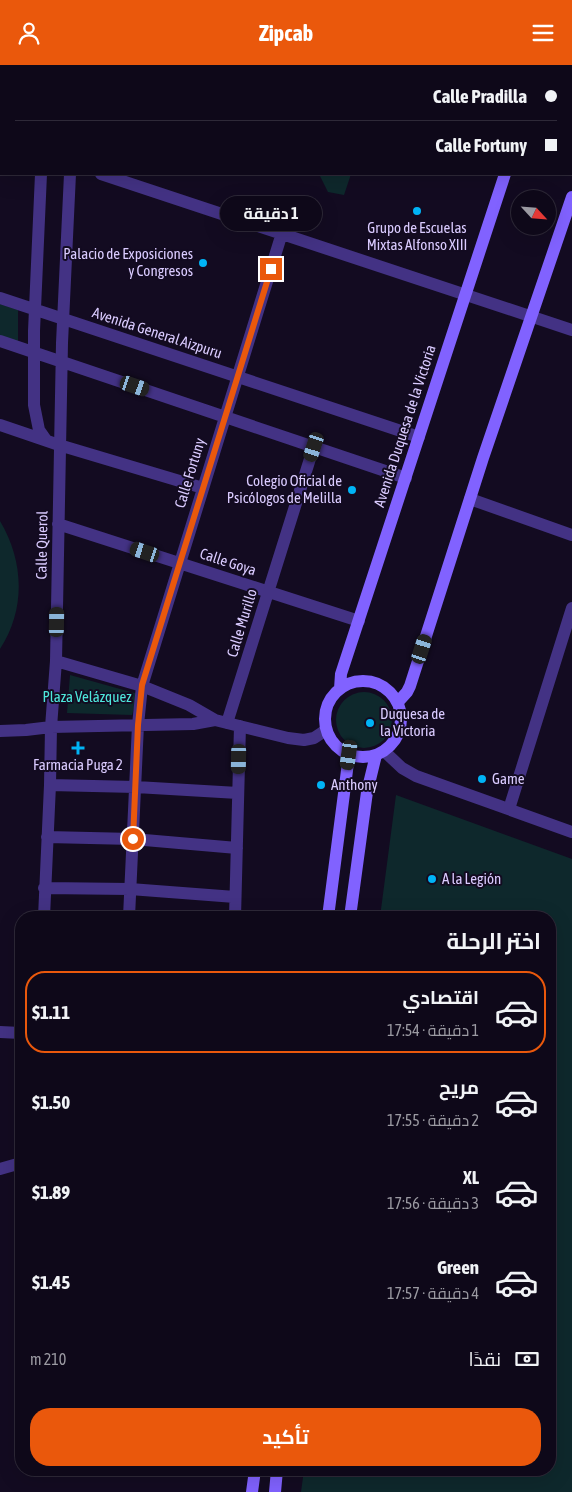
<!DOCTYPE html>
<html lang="ar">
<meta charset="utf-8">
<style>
:root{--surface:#0e0819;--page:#1c1626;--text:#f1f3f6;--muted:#9b9aa2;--line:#2e2938;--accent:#ea580c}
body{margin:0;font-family:"Asap Condensed",Cairo,sans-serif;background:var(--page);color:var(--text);direction:rtl;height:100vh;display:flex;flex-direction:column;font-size:19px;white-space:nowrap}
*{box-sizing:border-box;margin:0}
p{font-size:16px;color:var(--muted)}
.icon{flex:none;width:28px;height:28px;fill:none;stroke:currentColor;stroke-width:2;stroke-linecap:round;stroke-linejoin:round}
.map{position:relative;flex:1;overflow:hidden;direction:ltr}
.details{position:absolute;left:15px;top:846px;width:541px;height:565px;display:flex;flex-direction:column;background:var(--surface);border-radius:20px;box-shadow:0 5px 20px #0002,0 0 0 1px var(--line);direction:rtl}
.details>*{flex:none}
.top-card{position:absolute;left:0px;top:0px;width:572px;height:110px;box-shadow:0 5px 20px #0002,0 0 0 1px var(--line);direction:rtl;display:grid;align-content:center;height:110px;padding:0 15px;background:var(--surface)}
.needle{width:32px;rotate:116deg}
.tools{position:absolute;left:511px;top:125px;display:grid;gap:10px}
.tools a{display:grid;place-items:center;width:45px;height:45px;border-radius:50%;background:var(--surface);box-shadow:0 5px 20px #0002,0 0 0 1px var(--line);font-size:25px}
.end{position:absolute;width:22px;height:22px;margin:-11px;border:6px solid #ea580c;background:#fff;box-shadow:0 0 0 2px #fff}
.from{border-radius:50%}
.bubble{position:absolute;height:35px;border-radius:18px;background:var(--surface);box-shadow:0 5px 20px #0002,0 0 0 1px var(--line);font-size:16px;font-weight:700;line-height:35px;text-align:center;direction:rtl}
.car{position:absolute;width:15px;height:30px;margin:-15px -8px;border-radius:6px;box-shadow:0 0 4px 1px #0007;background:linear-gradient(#222 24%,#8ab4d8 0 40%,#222 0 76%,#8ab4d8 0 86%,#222 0)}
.top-card b{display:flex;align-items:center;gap:18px;height:48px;font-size:19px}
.top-card b+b{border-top:1px solid var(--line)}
.top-card i{width:12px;height:12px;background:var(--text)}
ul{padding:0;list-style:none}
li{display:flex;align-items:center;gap:15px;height:82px;margin:0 10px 8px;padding:0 5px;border:2px solid transparent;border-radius:20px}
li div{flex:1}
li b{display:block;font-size:19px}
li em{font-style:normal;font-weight:700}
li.active{border-color:var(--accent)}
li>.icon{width:45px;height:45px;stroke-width:1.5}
h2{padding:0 15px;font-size:22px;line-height:60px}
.pay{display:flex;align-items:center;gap:12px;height:55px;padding:0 15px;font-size:19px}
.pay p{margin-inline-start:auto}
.cta{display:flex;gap:10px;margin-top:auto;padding:10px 15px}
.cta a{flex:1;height:58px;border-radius:20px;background:var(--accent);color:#fff;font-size:20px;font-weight:700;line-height:58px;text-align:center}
header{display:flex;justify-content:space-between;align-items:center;height:65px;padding:0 15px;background:var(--accent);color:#fff;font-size:22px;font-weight:700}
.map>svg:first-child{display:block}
</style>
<header><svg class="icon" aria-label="menu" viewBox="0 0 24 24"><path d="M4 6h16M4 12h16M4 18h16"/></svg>Zipcab<svg class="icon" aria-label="person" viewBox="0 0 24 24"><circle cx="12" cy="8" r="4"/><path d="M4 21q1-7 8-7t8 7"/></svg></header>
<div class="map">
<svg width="572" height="1427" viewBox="0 0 572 1427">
<rect width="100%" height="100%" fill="#130b21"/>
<path fill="#0e282c" d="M319,109h32l-7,21 -16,-3z
M0,239l18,6v32l-18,-6z
M0,456c24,40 26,88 0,128z
M70,610l68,19 -6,21 -65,-2z
M336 655a28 28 0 1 1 56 0a28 28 0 1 1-56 0Z
M396,730l176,64v633h-271l3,-22h246v-553h-170z"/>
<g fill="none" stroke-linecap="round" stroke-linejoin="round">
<path stroke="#433284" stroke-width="12" d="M46,1v-1
M73,1v-1
M0,75l1,1
M41,109l-7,157v74l5,25 7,10
M101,109l471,156
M0,233l419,139
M0,276l406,137
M0,360l59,20 144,43
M470,434l102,36
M58,459l301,97
M56,596l86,25 47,19 26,15 73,18 16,2 10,-2 12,-8
M227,658l87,-277
M0,666l26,-1 25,-3 142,-3 22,-4
M384,686l18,17 14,8 156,56
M50,720l86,2 102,6
M509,744l63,-201
M47,772l86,2 104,9
M44,823l86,1 105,8
M44,852l6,-132 1,-58 5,-66 6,-318 8,-169
M129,852l9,-192 4,-39 140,-453
M235,852l5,-191
M0,967l21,1
M0,1104l21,-6"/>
<path stroke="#8162ff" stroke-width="12" d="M548,1l1,-1
M571,72h1
M325 654a38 38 0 1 1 76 0a38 38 0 1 1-76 0Z
M340,624l1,-15 164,-500
M398,637l9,-10 3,-6 73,-228 89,-261
M328,852l21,-162
M350,852l17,-125 9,-37
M252,1427l3,-22
M275,1427l2,-22"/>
</g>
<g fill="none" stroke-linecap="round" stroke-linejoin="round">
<path stroke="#ea580c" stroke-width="6" d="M133,774l5,-114 4,-40 129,-416"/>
</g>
<g fill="#00b4f6" stroke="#130b21" stroke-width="2">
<circle cx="417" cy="146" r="5"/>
<circle cx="203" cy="198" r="5"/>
<circle cx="352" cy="425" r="5"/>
<circle cx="370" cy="658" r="5"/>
<path d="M75.5 675.5h5v5h5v5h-5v5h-5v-5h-5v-5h5z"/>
<circle cx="482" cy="714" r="5"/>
<circle cx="321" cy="720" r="5"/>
<circle cx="432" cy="814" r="5"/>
</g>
<g text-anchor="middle" stroke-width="4" stroke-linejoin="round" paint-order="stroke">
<g font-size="15" fill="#dacbff" stroke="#130b21" text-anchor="start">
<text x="417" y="168" text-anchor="middle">Grupo de Escuelas<tspan x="417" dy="17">Mixtas Alfonso XIII</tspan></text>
<text x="193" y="194" text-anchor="end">Palacio de Exposiciones<tspan x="193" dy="17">y Congresos</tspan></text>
<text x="342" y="421" text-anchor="end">Colegio Oficial de<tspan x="342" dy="17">Psicólogos de Melilla</tspan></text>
<text x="380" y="654">Duquesa de<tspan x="380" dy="17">la Victoria</tspan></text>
<text x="78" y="705" text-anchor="middle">Farmacia Puga 2</text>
<text x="492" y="719">Game</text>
<text x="331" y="725">Anthony</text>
<text x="442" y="819">A la Legión</text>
</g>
<g font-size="15" fill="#dacbff" stroke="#130b21">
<text transform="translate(157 268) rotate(18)" y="5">Avenida General Aizpuru</text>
<text transform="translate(405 361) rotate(-72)" y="5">Avenida Duquesa de la Victoria</text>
<text transform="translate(190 408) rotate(-73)" y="5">Calle Fortuny</text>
<text transform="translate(42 480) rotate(-89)" y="5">Calle Querol</text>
<text transform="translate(228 497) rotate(18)" y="5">Calle Goya</text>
<text transform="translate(242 558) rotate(-73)" y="5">Calle Murillo</text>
</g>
<g font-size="15" fill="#4ee8dc" stroke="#130b21">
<text x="87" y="637">Plaza Velázquez</text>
</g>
</g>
</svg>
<div class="tools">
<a><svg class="needle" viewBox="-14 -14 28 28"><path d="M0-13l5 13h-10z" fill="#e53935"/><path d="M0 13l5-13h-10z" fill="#9b9aa2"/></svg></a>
</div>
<i class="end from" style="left:133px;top:774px"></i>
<i class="end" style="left:271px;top:204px"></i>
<div class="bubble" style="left:220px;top:131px;width:102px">1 دقيقة</div>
<i class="car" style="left:135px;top:321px;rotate:109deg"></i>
<i class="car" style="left:314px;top:382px;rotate:198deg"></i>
<i class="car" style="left:145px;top:487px;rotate:288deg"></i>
<i class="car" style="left:57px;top:557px;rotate:1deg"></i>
<i class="car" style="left:422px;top:584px;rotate:18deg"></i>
<i class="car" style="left:349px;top:690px;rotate:188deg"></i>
<i class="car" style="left:239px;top:694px;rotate:181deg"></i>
<div class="top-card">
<b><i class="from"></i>Calle Pradilla</b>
<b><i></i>Calle Fortuny</b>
</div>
<section class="details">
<h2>اختر الرحلة</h2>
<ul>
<li class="active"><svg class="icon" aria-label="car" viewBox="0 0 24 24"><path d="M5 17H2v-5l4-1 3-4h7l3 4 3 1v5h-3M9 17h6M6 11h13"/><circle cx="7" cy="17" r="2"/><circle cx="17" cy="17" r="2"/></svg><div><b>اقتصادي</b><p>1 دقيقة · 17:54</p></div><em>$1.11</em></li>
<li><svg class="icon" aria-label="car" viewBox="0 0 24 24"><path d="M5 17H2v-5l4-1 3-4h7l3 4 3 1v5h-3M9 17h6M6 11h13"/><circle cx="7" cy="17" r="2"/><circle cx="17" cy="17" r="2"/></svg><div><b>مريح</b><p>2 دقيقة · 17:55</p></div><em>$1.50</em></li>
<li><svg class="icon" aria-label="car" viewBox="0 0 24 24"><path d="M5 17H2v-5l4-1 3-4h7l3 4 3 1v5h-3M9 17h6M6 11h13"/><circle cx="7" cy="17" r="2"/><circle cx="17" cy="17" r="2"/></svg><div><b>XL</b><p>3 دقيقة · 17:56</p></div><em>$1.89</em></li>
<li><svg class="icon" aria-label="car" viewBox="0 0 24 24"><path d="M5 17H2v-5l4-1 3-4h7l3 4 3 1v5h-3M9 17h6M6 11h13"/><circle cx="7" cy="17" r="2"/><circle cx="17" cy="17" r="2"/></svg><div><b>Green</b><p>4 دقيقة · 17:57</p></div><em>$1.45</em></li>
</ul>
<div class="pay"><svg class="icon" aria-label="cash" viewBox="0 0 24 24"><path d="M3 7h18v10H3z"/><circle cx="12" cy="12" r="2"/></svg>نقدًا<p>210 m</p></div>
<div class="cta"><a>تأكيد</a></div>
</section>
</div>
